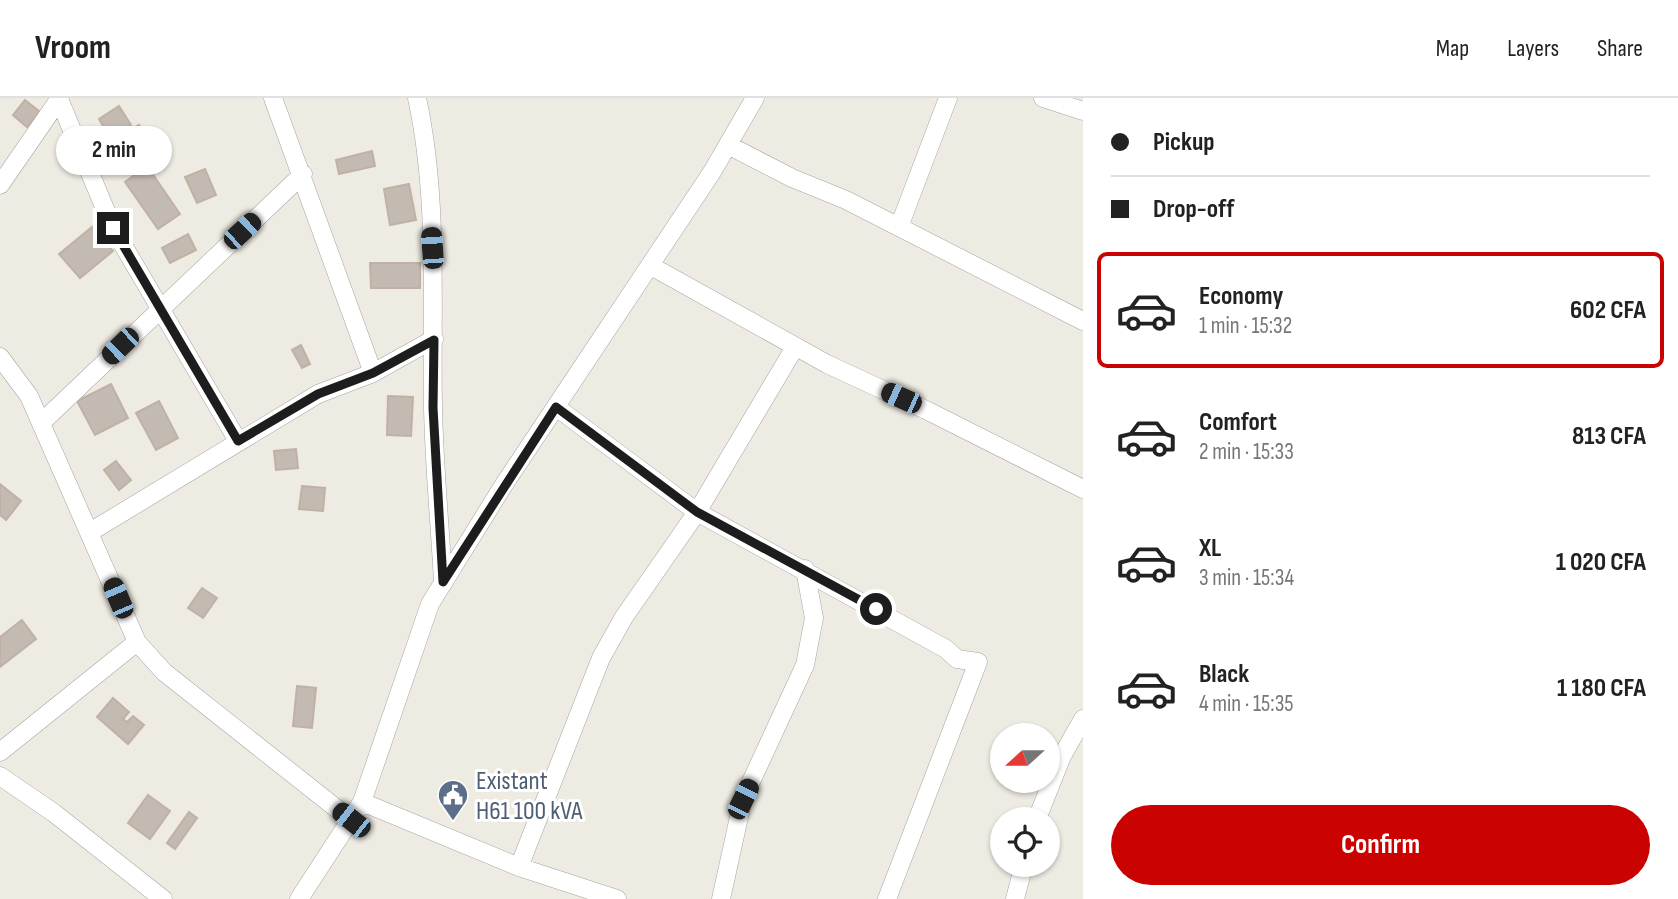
<!DOCTYPE html>
<meta charset="utf-8">
<style>
:root{--surface:#fff;--page:#f6f6f6;--text:#222;--muted:#767676;--line:#e0e0e0;--accent:#ca0200}
body{margin:0;font-family:"Sofia Sans Condensed",sans-serif;background:var(--page);color:var(--text);height:100vh;display:flex;flex-direction:column;font-size:26px;white-space:nowrap}
*{box-sizing:border-box;margin:0}
p{font-size:23px;color:var(--muted)}
.icon{flex:none;width:38px;height:38px;fill:none;stroke:currentColor;stroke-width:2;stroke-linecap:round;stroke-linejoin:round}
.map{position:relative;flex:1;overflow:hidden}
.panel{display:flex;flex-direction:column;background:var(--surface);width:595px}
.panel>*{flex:none}
.guide{display:grid;align-content:center;height:154px;padding:0 28px;background:var(--surface)}
.needle{width:46px;rotate:249deg}
.tools{position:absolute;left:990px;top:625px;display:grid;gap:14px}
.tools a{display:grid;place-items:center;width:70px;height:70px;border-radius:50%;background:var(--surface);box-shadow:0 2px 5px #0004;font-size:35px}
.end{position:absolute;width:32px;height:32px;margin:-16px;border:9px solid #1d1d1d;background:#fff;box-shadow:0 0 0 4px #fff}
.from{border-radius:50%}
.bubble{position:absolute;height:49px;border-radius:24px;background:var(--surface);box-shadow:0 2px 5px #0004;font-size:23px;font-weight:700;line-height:49px;text-align:center}
.car{position:absolute;width:21px;height:42px;margin:-21px -10px;border-radius:9px;box-shadow:0 0 5px 2px #0007;background:linear-gradient(#222 24%,#8ab4d8 0 40%,#222 0 76%,#8ab4d8 0 86%,#222 0)}
.guide b{display:flex;align-items:center;gap:24px;height:66px;font-size:26px}
.guide b+b{border-top:2px solid var(--line)}
.guide i{width:18px;height:18px;background:var(--text)}
ul{padding:0;list-style:none}
li{display:flex;align-items:center;gap:21px;height:116px;margin:0 14px 10px;padding:0 14px;border:4px solid transparent;border-radius:10px}
li div{flex:1}
li b{display:block;font-size:26px}
li em{font-style:normal;font-weight:700}
li.current{border-color:var(--accent)}
li>.icon{width:63px;height:63px;stroke-width:1.5}
.cta{display:flex;gap:14px;margin-top:auto;padding:14px 28px}
.cta a{flex:1;height:80px;border-radius:42px;background:var(--accent);color:#fff;font-size:28px;font-weight:700;line-height:80px;text-align:center}
header{display:flex;align-items:center;gap:42px;box-sizing:border-box;height:98px;padding:0 35px;background:var(--surface);border-bottom:2px solid var(--line)}
header strong{font-size:33px}
nav{display:flex;gap:38px;margin-inline-start:auto;font-size:24px}
main{display:flex;flex:1;min-height:0}
.map>svg:first-child{display:block}
</style>
<header>
<strong>Vroom</strong>
<nav><a>Map</a><a>Layers</a><a>Share</a></nav>
</header>
<main>
<div class="map">
<svg width="1083" height="801" viewBox="0 0 1083 801">
<rect width="100%" height="100%" fill="#eeebe2"/>
<path fill="#c3bab2" stroke="#c0b1a5" stroke-width="2" d="M25,2l15,12 -13,15 -14,-12z
M119,8l12,19 -21,13 -11,-19z
M139,27l6,12 -27,15 -6,-12z
M372,53l3,15 -36,8 -3,-14z
M147,68l33,48 -22,15 -33,-47z
M205,71l11,26 -19,8 -12,-26z
M409,86l7,36 -26,5 -6,-36z
M92,129l21,24 -33,27 -21,-24z
M188,136l8,16 -26,13 -8,-15z
M370,165h50v25h-49z
M301,247l9,19 -8,4 -10,-18z
M111,286l17,34 -33,17 -18,-34z
M388,298l25,1 -2,39 -24,-1z
M159,303l19,37 -22,12 -20,-37z
M296,351l2,19 -22,2 -2,-19z
M116,363l15,19 -12,10 -15,-20z
M0,386l21,17 -15,19 -6,-5z
M302,388l23,2 -2,23 -24,-2z
M202,490l15,10 -14,20 -15,-10z
M22,522l14,19 -36,28v-30z
M297,588l19,2 -4,40 -19,-2z
M113,600l16,14 -6,7 4,3 6,-6 11,9 -16,19 -31,-27z
M148,697l22,16 -20,28 -22,-16z
M189,714l8,6 -22,31 -8,-6z"/>
<g fill="none" stroke-linecap="round" stroke-linejoin="round">
<g stroke="#a4a4a4" stroke-width="19">
<path id="street" d="M273,0l100,275
M417,0c22,101 14,206 16,309 1,58 7,117 10,175
M1043,0l40,13
M59,1l54,129 125,213
M728,47l64,33 54,22 237,121
M0,87l60,-87
M899,129l49,-129
M651,168l176,98 99,46 157,79
M0,259l29,39 108,246 27,30 187,148
M556,309l141,105 249,137 11,10 21,3 -91,237
M41,325l262,-249
M90,434l228,-138 55,-21 61,-34
M0,654l137,-110
M0,678l54,37 109,86
M362,704l157,65 98,32
M1037,721l25,-63 21,-37
M519,769l82,-209 23,-41 73,-105 98,-165
M299,801l63,-97 68,-198 73,-118 209,-314 43,-74
M721,801l22,-100 62,-134 9,-47 -9,-49
M1015,801l9,-35"/>
</g>
<use href="#street" stroke="#fff" stroke-width="18"/>
</g>
<g fill="none" stroke-linecap="round" stroke-linejoin="round">
<path stroke="#1d1d1d" stroke-width="9" d="M113,130l125,213 80,-47 55,-21 61,-33 -1,68 10,174 113,-175 141,105 179,97"/>
</g>
<defs>
<g id="civic-pin" transform="scale(1.575)"><path d="M0 17L-7.5 6A9.5 9.5 0 1 1 7.5 6Z" fill="#5c6f8a" stroke="#fff"/><path d="M-.6-6.5H3V-4.5H.6V-3L4-1V1h2V6H-6V1h2V-1L-.6-3ZM-1.2 2.5V6h2.4V2.5Z" fill="#fff"/></g>
</defs>
<g fill-rule="evenodd">
<use href="#civic-pin" x="453" y="697"/>
</g>
<g text-anchor="middle" stroke-width="6" stroke-linejoin="round" paint-order="stroke">
<g font-size="26" fill="#4e5e75" stroke="#fff" text-anchor="start">
<text x="476" y="691">Existant<tspan x="476" dy="30">H61 100 kVA</tspan></text>
</g>
</g>
</svg>
<div class="tools">
<a><svg class="needle" viewBox="-14 -14 28 28"><path d="M0-13l5 13h-10z" fill="#e53935"/><path d="M0 13l5-13h-10z" fill="#767676"/></svg></a>
<a><svg class="icon" aria-label="locate" viewBox="0 0 24 24"><circle cx="12" cy="12" r="6"/><path d="M12 2v4M12 18v4M2 12h4M18 12h4"/></svg></a>
</div>
<i class="end from" style="left:876px;top:511px"></i>
<i class="end" style="left:113px;top:130px"></i>
<div class="bubble" style="left:56px;top:28px;width:116px">2 min</div>
<i class="car" style="left:242px;top:133px;rotate:47deg"></i>
<i class="car" style="left:432px;top:150px;rotate:356deg"></i>
<i class="car" style="left:120px;top:248px;rotate:226deg"></i>
<i class="car" style="left:901px;top:300px;rotate:294deg"></i>
<i class="car" style="left:118px;top:500px;rotate:337deg"></i>
<i class="car" style="left:743px;top:701px;rotate:26deg"></i>
<i class="car" style="left:351px;top:722px;rotate:308deg"></i>
</div>
<section class="panel">
<div class="guide">
<b><i class="from"></i>Pickup</b>
<b><i></i>Drop-off</b>
</div>
<ul>
<li class="current"><svg class="icon" aria-label="car" viewBox="0 0 24 24"><path d="M5 17H2v-5l4-1 3-4h7l3 4 3 1v5h-3M9 17h6M6 11h13"/><circle cx="7" cy="17" r="2"/><circle cx="17" cy="17" r="2"/></svg><div><b>Economy</b><p>1 min · 15:32</p></div><em>602 CFA</em></li>
<li><svg class="icon" aria-label="car" viewBox="0 0 24 24"><path d="M5 17H2v-5l4-1 3-4h7l3 4 3 1v5h-3M9 17h6M6 11h13"/><circle cx="7" cy="17" r="2"/><circle cx="17" cy="17" r="2"/></svg><div><b>Comfort</b><p>2 min · 15:33</p></div><em>813 CFA</em></li>
<li><svg class="icon" aria-label="car" viewBox="0 0 24 24"><path d="M5 17H2v-5l4-1 3-4h7l3 4 3 1v5h-3M9 17h6M6 11h13"/><circle cx="7" cy="17" r="2"/><circle cx="17" cy="17" r="2"/></svg><div><b>XL</b><p>3 min · 15:34</p></div><em>1 020 CFA</em></li>
<li><svg class="icon" aria-label="car" viewBox="0 0 24 24"><path d="M5 17H2v-5l4-1 3-4h7l3 4 3 1v5h-3M9 17h6M6 11h13"/><circle cx="7" cy="17" r="2"/><circle cx="17" cy="17" r="2"/></svg><div><b>Black</b><p>4 min · 15:35</p></div><em>1 180 CFA</em></li>
</ul>
<div class="cta"><a>Confirm</a></div>
</section>
</main>
